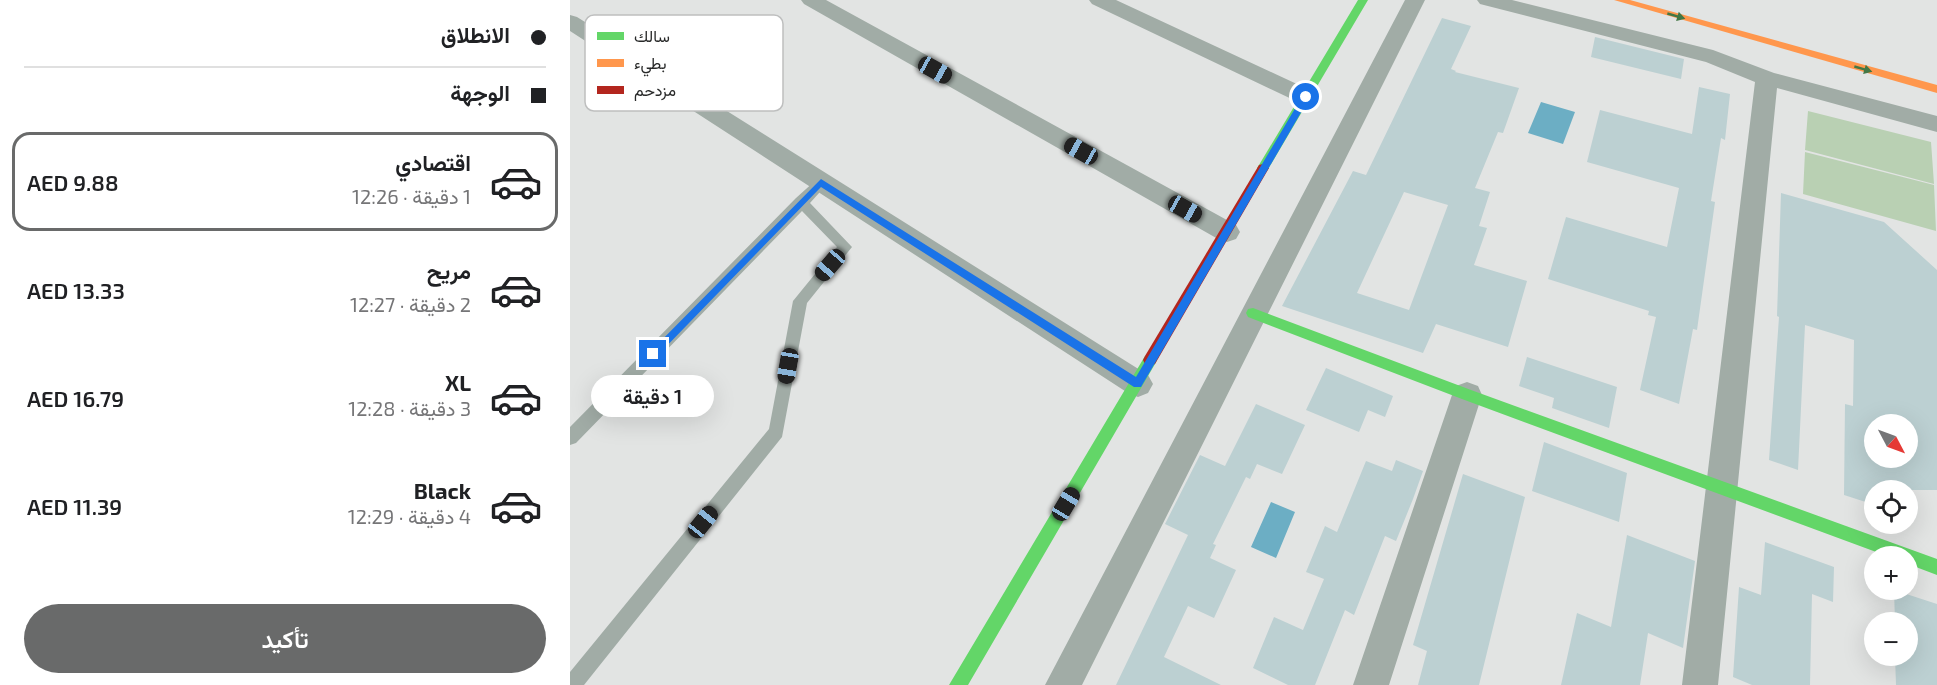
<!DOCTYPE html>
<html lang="ar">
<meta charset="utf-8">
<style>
:root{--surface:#fff;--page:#f2f2f2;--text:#202124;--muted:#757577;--line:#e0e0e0;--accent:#696a6a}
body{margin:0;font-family:"Exo 2",Vazirmatn,sans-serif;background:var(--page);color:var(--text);direction:rtl;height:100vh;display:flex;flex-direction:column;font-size:22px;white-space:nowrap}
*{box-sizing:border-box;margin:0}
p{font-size:20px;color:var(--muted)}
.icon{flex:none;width:33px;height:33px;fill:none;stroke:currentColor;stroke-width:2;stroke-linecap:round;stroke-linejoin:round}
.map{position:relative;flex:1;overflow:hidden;direction:ltr}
.panel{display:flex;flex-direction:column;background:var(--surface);width:570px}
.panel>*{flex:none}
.top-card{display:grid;align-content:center;height:132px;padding:0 24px;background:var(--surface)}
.needle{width:39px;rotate:131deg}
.controls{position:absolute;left:1294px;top:414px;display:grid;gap:12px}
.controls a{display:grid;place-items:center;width:54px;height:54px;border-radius:50%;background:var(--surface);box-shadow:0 6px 24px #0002;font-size:30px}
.end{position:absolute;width:27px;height:27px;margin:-14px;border:8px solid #1a73e8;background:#fff;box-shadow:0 0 0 3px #fff}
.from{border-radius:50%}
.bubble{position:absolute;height:42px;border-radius:21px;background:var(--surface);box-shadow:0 6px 24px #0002;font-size:20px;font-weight:600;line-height:42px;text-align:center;direction:rtl}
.car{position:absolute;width:18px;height:36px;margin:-18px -9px;border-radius:8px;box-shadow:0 0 4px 2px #0007;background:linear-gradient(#222 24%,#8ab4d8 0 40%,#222 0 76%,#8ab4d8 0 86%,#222 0)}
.top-card b{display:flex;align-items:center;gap:21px;height:57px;font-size:22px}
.top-card b+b{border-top:2px solid var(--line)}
.top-card i{width:15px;height:15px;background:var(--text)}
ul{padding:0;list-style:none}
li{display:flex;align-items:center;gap:18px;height:99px;margin:0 12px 9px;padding:0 12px;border:3px solid transparent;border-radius:18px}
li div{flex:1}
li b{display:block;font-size:22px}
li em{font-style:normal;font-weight:600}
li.active{border-color:var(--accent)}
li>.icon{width:54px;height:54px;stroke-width:1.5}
.primary-button{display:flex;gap:12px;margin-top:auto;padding:12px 24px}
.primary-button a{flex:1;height:69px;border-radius:36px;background:var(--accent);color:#fff;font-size:24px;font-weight:600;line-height:69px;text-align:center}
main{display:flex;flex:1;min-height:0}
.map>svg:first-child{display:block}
</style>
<main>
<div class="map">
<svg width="1367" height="685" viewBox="0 0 1367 685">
<rect width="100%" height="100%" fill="#e2e4e3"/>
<path fill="#b9d0b3" d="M1238,111l123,31 3,42 -129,-34z
M1235,152l129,33 2,46 -133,-37z"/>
<path fill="#6caec4" d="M971,102l34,10 -12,32 -35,-11z
M701,502l24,10 -19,46 -25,-11z"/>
<path fill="#bcd0d2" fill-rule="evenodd" d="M872,18l29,8 -20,43 5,2 -1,1 64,16 -16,45 -5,-1 -23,56 15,4 -11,34 8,2 -13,37 53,16 -19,66 -72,-23 -13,29 -141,-47 71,-135 13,4zM834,192l44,13 -39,105 -52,-17z
M1025,37l89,22 -3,20 -90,-22z
M1129,87l31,7 -5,46 -4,-2 -10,63 4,1 -18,128 -4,-1 -14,75 -39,-14 16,-73 -8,-2 1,-4 -101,-32 18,-62 101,30 12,-59 -92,-26 13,-52 92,24z
M1211,193l103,29 53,48v220h-62v15l-31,-10 1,-91 8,2 1,-66 -49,-15 -7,145 -29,-10 10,-143 -2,-1zM1305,424h33v34h-33z
M957,357l90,30 -8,41 -57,-20 2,-10 -35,-12z
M756,368l67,28 -8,21 -17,-7 -9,22 -53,-22z
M686,404l49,21 -23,49 -25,-10 -7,15 -4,-2 -33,67 3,1 -6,13 26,12 -22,48 -26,-12 -24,51 57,28h-105l72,-150 -23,-11 35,-69 25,11z
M974,442l83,31 -8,49 -87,-31z
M826,460l27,11 -10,28 -17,42 -11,-5 -31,79 -9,-5 -30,75h-27l-35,-17 21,-51 29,13 21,-51 -18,-7 19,-46 12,6 29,-71 26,10z
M893,474l62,23 -46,188h-61l9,-34 -14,-6z
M1057,535l68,26 -12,87 -35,-15 -8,52h-79l16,-72 34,14z
M1195,542l69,25 -1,35 -21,-8 -2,91h-58l-19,-8 6,-90 22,8z
M1324,590l43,14v81h-41l-1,-29h13v-34h-13z"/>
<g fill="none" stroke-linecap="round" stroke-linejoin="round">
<path fill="#a1aca6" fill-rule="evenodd" d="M251,178l7,5 -18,20 42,44 -45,56 -25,134 -198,248h-14v-13l199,-243 24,-128 44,-54 -35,-36 -226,232 -6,2v-18l226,-229 20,-18z"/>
<path fill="#a1aca6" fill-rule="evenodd" d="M231,0h25l410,225 4,7 -4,7 -9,3 -9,-3 -414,-235z
M519,0h27l198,92 3,5 -3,5 -8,3 -8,-3 -206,-98z
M835,0h20l-343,685h-37z
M907,0h35l201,50 61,23 163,43v16l-160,-44 -59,597h-36l73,-603 -49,-20 -226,-58z
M0,15l7,2 571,358 5,9 -5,9 -10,4 -10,-4 -558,-362z
M897,382l11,4 4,9 -93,290h-36l99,-290 4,-9z"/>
<path fill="#63d668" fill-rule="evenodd" d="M788,0h10l-101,171h-8l-2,-3 2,-3z
M683,308l218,82 466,169v16l-29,-11v-8h-21l-425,-157 -214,-82 -2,-4 2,-4z
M580,354l5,2 2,4 -2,4 -187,321h-19l196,-329z"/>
<path fill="#ff974d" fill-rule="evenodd" d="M1044,0h16l307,85v8z"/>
<path fill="#b3261e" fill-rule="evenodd" d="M693,164l6,4 -114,196 -5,2 -5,-2 -2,-4 2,-4 114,-191z"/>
</g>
<defs><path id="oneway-solid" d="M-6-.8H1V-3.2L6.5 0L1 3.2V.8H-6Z" transform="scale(1.5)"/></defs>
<g fill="#437745">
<use href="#oneway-solid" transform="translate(1106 16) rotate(16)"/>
<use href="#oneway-solid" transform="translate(1293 69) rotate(16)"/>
</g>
<path fill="#1a73e8" d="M733,95l7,2 -169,290h-7l-313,-200 -165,170 -3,1 -5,-4 173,-175 315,198z"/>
<rect x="15" y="15" width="198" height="96" rx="9" fill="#fff" stroke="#bebfbf" stroke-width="1.5"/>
<rect x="27" y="32" width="27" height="8" fill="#63d668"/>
<rect x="27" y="59" width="27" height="8" fill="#ff974d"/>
<rect x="27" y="86" width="27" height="8" fill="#b3261e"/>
<g font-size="16" fill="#282929">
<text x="64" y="42">سالك</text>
<text x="64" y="69">بطيء</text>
<text x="64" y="96">مزدحم</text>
</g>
</svg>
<div class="controls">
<a><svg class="needle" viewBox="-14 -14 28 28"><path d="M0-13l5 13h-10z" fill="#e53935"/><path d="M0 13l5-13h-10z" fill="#757577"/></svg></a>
<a><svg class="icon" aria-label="locate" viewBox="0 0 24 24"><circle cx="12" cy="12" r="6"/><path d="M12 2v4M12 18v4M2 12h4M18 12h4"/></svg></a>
<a>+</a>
<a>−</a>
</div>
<i class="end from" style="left:736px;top:97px"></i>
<i class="end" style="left:83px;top:354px"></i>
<div class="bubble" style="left:21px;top:375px;width:123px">1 دقيقة</div>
<i class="car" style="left:365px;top:70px;rotate:119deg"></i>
<i class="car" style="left:511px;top:151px;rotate:299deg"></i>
<i class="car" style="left:615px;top:209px;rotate:119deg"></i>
<i class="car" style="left:260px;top:265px;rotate:221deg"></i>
<i class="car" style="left:218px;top:366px;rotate:190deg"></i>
<i class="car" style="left:496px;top:504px;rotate:31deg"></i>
<i class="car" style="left:133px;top:522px;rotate:39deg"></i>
</div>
<section class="panel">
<div class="top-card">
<b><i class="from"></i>الانطلاق</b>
<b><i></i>الوجهة</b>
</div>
<ul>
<li class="active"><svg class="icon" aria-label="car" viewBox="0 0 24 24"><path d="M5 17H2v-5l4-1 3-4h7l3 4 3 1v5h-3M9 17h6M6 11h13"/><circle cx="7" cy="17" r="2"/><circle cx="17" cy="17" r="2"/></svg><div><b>اقتصادي</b><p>1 دقيقة · 12:26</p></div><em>AED 9.88</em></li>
<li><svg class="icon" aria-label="car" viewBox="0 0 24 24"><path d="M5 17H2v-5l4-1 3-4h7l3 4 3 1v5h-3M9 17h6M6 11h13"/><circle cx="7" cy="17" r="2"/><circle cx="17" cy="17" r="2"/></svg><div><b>مريح</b><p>2 دقيقة · 12:27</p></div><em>AED 13.33</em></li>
<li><svg class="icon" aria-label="car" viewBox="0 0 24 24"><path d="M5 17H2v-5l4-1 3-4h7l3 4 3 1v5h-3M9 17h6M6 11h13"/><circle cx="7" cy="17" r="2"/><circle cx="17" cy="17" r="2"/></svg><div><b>XL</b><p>3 دقيقة · 12:28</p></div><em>AED 16.79</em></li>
<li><svg class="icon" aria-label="car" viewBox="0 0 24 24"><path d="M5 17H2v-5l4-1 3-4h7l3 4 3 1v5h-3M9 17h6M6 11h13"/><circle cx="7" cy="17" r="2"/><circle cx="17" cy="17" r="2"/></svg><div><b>Black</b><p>4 دقيقة · 12:29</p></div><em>AED 11.39</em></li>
</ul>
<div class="primary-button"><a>تأكيد</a></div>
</section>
</main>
